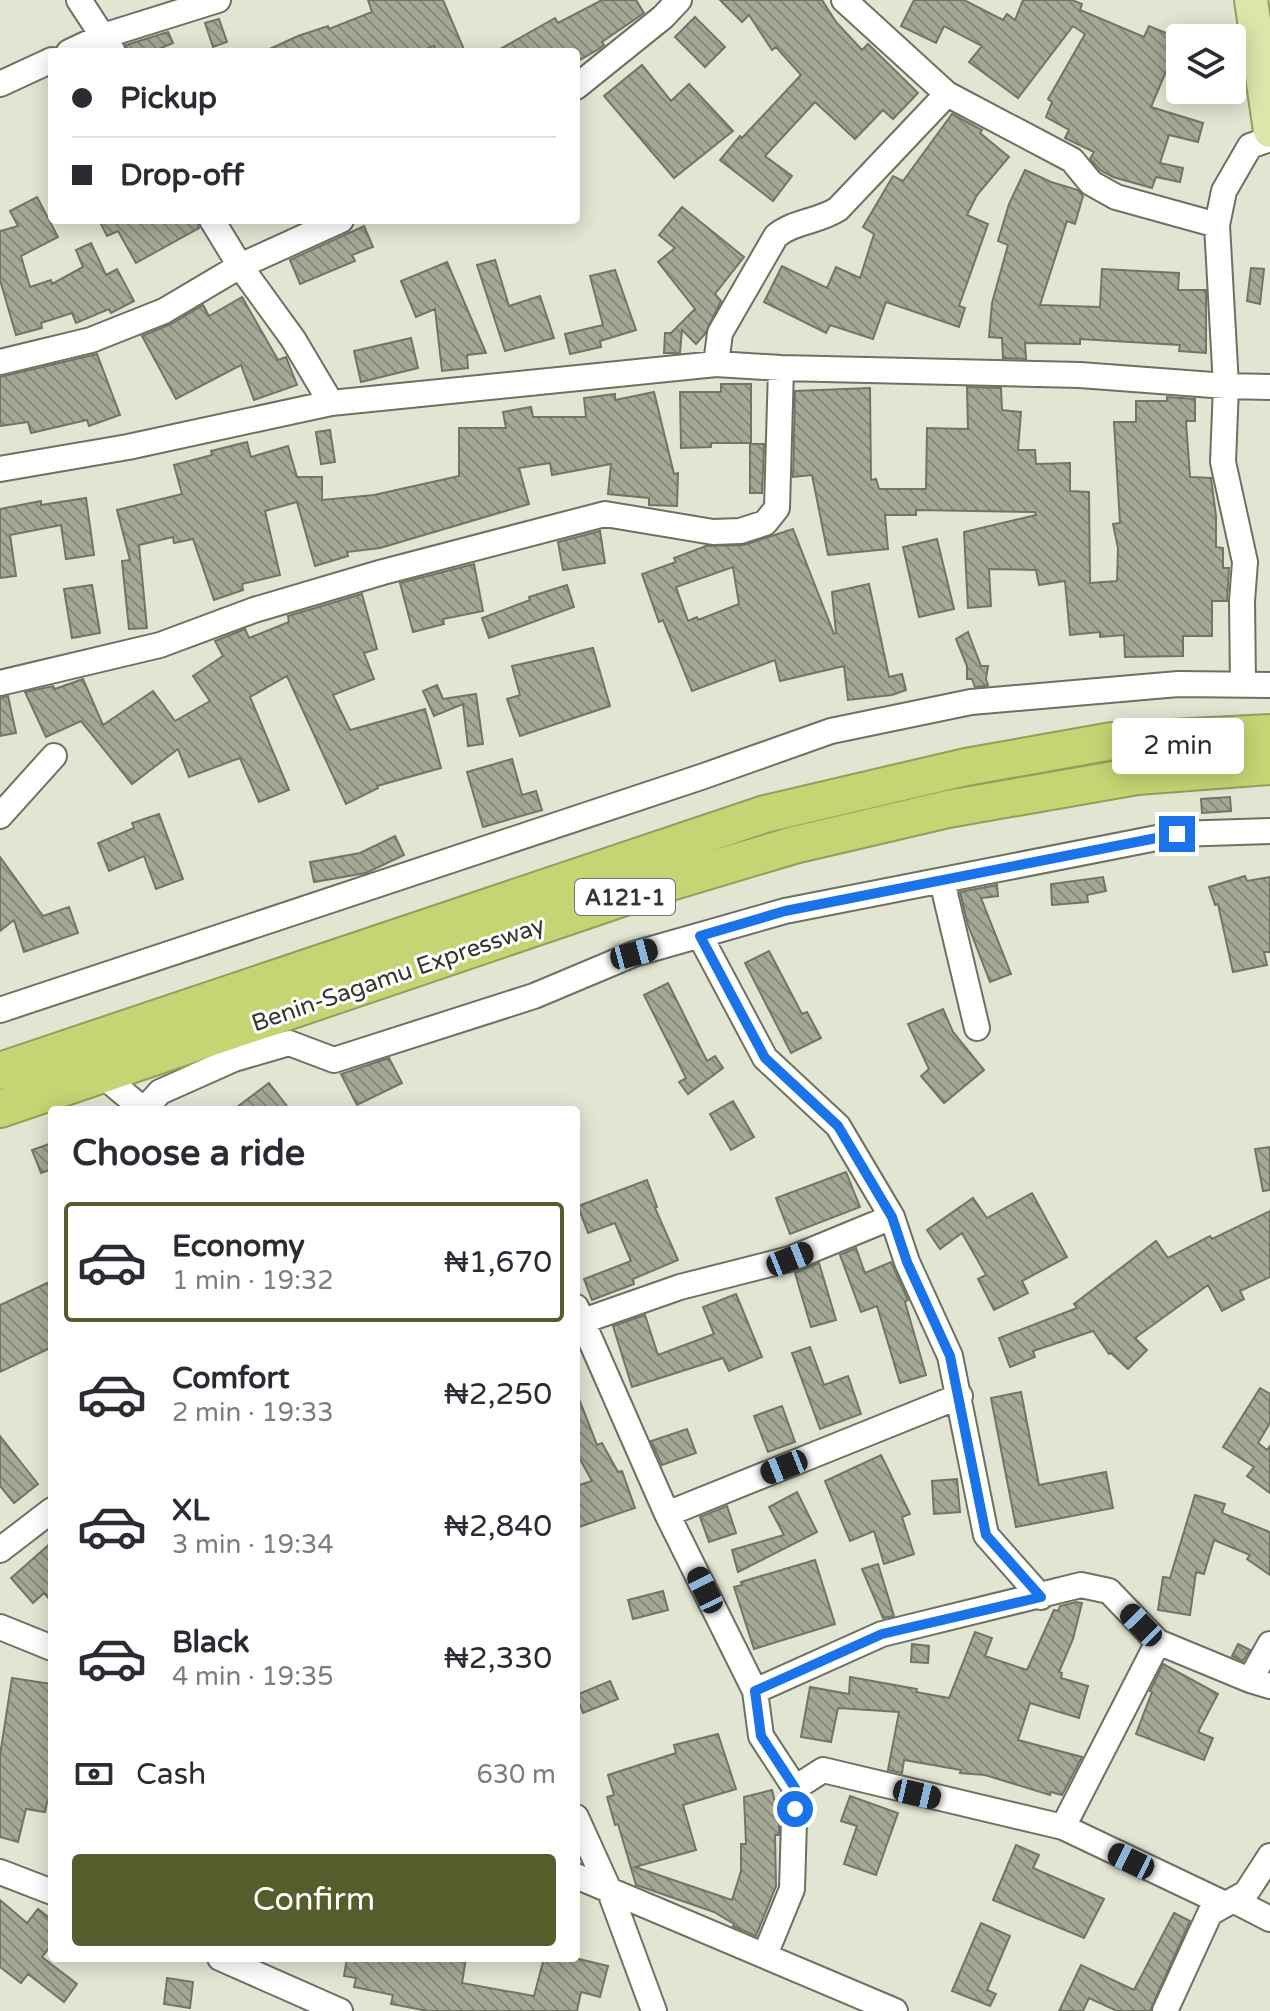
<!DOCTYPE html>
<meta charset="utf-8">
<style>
:root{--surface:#fff;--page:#f2f2f3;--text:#2b2b33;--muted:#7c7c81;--line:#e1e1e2;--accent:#555d2c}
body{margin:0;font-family:"Varela Round",sans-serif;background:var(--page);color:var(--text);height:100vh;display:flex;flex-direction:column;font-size:30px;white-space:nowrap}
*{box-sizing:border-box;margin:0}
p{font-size:26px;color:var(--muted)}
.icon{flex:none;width:44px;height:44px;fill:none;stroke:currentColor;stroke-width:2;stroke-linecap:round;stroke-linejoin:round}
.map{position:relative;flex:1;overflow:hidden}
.panel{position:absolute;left:48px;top:1106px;width:532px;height:856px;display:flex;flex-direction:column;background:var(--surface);border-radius:8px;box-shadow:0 4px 20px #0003}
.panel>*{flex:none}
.top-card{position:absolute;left:48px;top:48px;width:532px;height:176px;border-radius:8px;box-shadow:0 4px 20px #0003;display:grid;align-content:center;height:176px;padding:0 24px;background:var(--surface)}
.buttons{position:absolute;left:1166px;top:24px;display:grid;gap:16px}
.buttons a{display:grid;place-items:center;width:80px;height:80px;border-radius:8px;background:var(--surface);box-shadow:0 4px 20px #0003;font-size:40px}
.end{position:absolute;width:36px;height:36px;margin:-18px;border:10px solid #1a73e8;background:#fff;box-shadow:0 0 0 4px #fff}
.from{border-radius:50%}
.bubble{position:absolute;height:56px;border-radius:8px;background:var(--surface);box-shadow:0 4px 20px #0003;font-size:26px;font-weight:600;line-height:56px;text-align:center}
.car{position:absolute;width:24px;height:48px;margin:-24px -12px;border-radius:10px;box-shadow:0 0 6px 2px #0007;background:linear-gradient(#222 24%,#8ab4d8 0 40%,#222 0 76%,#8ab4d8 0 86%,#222 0)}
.top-card b{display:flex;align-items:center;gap:28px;height:76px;font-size:30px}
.top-card b+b{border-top:2px solid var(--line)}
.top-card i{width:20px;height:20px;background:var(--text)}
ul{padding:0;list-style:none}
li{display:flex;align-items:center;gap:24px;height:120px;margin:0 16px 12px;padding:0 8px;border:4px solid transparent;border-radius:8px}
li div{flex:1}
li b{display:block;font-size:30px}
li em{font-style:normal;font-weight:600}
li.current{border-color:var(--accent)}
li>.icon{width:72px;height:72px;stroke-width:1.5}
h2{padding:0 24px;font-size:36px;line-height:96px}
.pay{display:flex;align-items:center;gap:20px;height:88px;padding:0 24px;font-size:30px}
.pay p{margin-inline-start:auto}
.button{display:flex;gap:16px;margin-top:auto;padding:16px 24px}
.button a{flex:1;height:92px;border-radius:8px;background:var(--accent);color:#fff;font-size:32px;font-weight:600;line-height:92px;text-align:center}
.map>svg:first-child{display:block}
</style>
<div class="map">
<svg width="1270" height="2011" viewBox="0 0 1270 2011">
<defs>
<pattern id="building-back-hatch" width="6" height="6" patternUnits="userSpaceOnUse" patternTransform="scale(2)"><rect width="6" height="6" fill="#a4a896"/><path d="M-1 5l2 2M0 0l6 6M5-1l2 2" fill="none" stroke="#868a7b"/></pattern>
</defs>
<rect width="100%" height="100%" fill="#e1e5d2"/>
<path fill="url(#building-back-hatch)" stroke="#727565" stroke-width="2" fill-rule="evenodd" d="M368,0h75l22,52h-29l-2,-6 -16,6h-155l35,-16 30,-10 1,3 43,-17z
M602,0h34l8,13 -42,29 2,3 -5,4 -23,13v-10h-81l60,-34 3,5z
M720,0h102l14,22 26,28 6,-6 50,49 -25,26 -10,-9 -28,29 -40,-37 -50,54 27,20 -19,25 -53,-41 20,-24 2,2 59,-63 -25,-28 -4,3 -23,-35 -7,7z
M914,0h50l39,20 4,-6 8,6 8,-20h49l10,4 -2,6 64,27 5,-11 22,9 -5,11 9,4 -24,57 52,16 -5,19 -29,-7 -9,28 23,5 -3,14 -24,-5 -4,11 -39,-11 -13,-7 -10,-11 4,-7 -29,-14 4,-8 -23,-13 6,-15 -4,-3 37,-65 -12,-8 -55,72 -49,-36 13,-16 -38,-20 -8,17 -35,-17z
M695,17l30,30 -20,20 -30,-30z
M219,19l8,23 -14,5 -8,-24z
M168,32l5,11 -21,9h-24l-2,-7z
M642,65l29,36 18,-17 44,47 -59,47 -70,-82z
M952,114l30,16 -2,3 29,24 -32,38 -10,20 21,9 -29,82 6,2 -6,19 -73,-25 -13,37 -43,-14 -4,8 -62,-31 18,-36 45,22 9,-21 24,11 14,-44 -11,-7 30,-51 10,5z
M1025,170l26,12 27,8 5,6 -8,28 -8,-3 -27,84 60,2 2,-38 77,4 -1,17h28v63l-27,-2 1,-6 -100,-6v5l-55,-1 1,16 -23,-1 -1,-20 -13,-1 3,-34 16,-58 -10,-4 11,-37z
M37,197l21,40 -37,19 9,31 21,-7 1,4 31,-17 -7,-17 15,-7 15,32 11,-6 17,32 -23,12 -2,-4 -33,14 -4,-10 -31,10 1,5 -26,7 -16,-55v-49l18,-5 -8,-15z
M682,207l62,50 -29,37 6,7 -16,33 -9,10 -14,-14 -2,23h-16l1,-20h6l24,-24 -37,-47 17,-14 -16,-13z
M99,220h98l2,8 -63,35 -18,-32 -11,5z
M364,226l9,21 -21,8 3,6 -55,23 -10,-24z
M495,260l14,46 31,-10 14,42 -49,13 -28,-86z
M447,262l39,91 -19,2 1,13 -26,3 -7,-62 -19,8 -15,-36z
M1251,268l13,1 -4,35 -13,-3z
M615,270l21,60 -36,11 1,6 -31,7 -5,-20 38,-9 -13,-49z
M242,297l36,63 8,-3 11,28 -43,15 -13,-35 -65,34 -34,-63 29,-12 32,-19 6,11z
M411,338l7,30 -57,14 -7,-31z
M97,354l23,61 -31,11 -2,-6 -56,13 -3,-11 -28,4v-49z
M721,384h30v59h-40v4l-30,1 -1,-56h41z
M967,387l34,1 1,22 19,2 -3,38h17l1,14 34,-1v28l19,1 1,91 27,-2 1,-33 -5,-24 7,-1 -6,-101h22v-21h31v-4l28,2v22h-9l4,56 21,1 5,38v31l7,1v20h6l-2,33h-15v35h-29v20l-58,1 -1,-22 -24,2v-5l-30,3 -5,-54 -26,4 -3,-15 -47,-1 2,37 -23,2 -4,-76 72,-17 -1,-3 -119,-2v5h-31l3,34 -60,6 -16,-80 -19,2 2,-86 75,-3 1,92 5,-1 3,10h47l1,-61 41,1z
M654,392l20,82 4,-1 -1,33 -28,-1v-7l-41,-4 3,-30 -59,11 -2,-12 -31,5 10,36 -149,44 -33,4 1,4 -33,10 -18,-64 -32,9 15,64 -38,9 1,6 -29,10 -21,-61 -19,4 -1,-6 -34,8 8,83 -18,1 -7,-68 8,-1 -13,-50 65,-16 -8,-29 38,-10 -1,-4 36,-9 4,15 37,-11 9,31h25v23l52,-5 85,-19v-48h47l-3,-16 28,-5 2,10h53l-2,-19 31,-4v6z
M330,430l5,32 -14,2 -5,-32z
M750,444h14l-2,49h-12z
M86,498l8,57 -28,4 -5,-34 -51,10 6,41 -16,2v-69l41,-8v4z
M793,529l41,105 2,-1 -4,-41 37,-8 20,93 13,-3 4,16 -14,5 -44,5 -4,-34 -64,15 -5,-21 -83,31 -29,-71 -4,2 -17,-48 34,-12 -2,-4 32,-12 38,-1zM733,567l6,37 -41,16 -1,-3 -9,4 -12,-34z
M600,531l5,32 -42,7 -5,-28z
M937,539l17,70 -35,8 -16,-70z
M474,564l9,47 -40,8 1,5 -31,8 -13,-49z
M92,585l8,48 -28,5 -8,-49z
M567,585l7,22 -85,31 -7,-20 48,-18 -1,-3z
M362,594l15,55 -13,4 10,26 -41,16 17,35 75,-21 16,59 -64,18 1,2 -32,16 -59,-128 -37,21 39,93 -30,12 -19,-44 -51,19 -11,-28 -46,35 -51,-63 -35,16 -21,-45 28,-6 2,3 28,-10 20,46 50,-34 22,30 35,-20 -17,-25 30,-20 -8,-15 30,-12 4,9 40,-16 -1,-6z
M968,632l13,34h7l-2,13 2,6 -2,1 -11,1 -3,-8h-5v-13l-11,-27z
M593,648l17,58 -90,30 -13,-37 13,-4 -8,-29z
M437,685l6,14 33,-5 7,50 -15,2 -5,-42 -29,12 -11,-25z
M8,696l8,37 -16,3v-38z
M512,759l10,36 14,-4 6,19 -59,17 -16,-55z
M1230,797l1,14 -29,2 -1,-14z
M159,814l24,65 -27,10 -12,-33 -35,15 -11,-28 36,-15 -2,-5z
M395,836l9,19 -38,18 -52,9 -4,-20 50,-9z
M0,857l43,59 26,-9 9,26 -54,19 -10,-32 -14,11z
M1245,876l2,5 23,-4v75h-6l3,13 -34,7 -15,-68 -3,1 -6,-18z
M1103,877l3,14 -19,4 1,7 -36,3 -1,-21z
M997,885l1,11 -17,2 30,76 -21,8 -22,-57 -8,-33z
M769,951l33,63 5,-2 14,26 -30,15 -46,-90z
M668,983l39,78 8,-5 8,12 -35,26 -9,-12 7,-4 -42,-83z
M943,1009l10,23 31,38 -40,33 -23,-27 8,-7 -21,-45z
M389,1058l13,25 -45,22 -16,-31z
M269,1083l21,27h-57z
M733,1101l21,36 -23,13 -21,-36z
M52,1143v26l-11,4 -9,-23z
M1270,1147v43l-7,1 -8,-42z
M846,1172l14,35 -70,27 -14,-36z
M647,1180l10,27 -2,1 23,52 -45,19 1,5 -42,16 -8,-21 47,-18 -16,-38 -27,10 -10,-27z
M1032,1193l35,64 -45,24 6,12 -34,17 -16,-31 8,-4 -24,-42 -22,16 -13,-19 46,-32 14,20z
M1270,1211v66l-30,14 4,8 -22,12 -14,-26 -73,53 12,12 -19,19 -17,-16 -2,1 -16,-23 -60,20 2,6 -25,10 -11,-29 78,-30 -3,-4 82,-63 12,17 42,-22 2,3z
M856,1248l9,25 26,-11 17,38 -3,2 21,73 -26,8 -23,-77 -16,6 -21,-57z
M819,1263l17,57 -25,7 -16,-54z
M47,1283l5,10v54l-52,25v-67z
M736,1294l26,63 -33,14 -6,-13 -91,29 -19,-61 32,-11 13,40 56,-21 -11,-27z
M810,1347l14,38 24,-9 13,38 -41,15 -28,-76z
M1260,1388l10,6v29l-12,20 9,7 3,-4v47l-23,-17 7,-9 -31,-20z
M576,1391l21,54 5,-2 16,29 4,-1 13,37 -59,20v-42l16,-5 -16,-29z
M1021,1392l18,93 67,-13 7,36 -97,19 -25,-129z
M782,1406l13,36 -27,10 -14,-36z
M687,1429l9,24 -34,12 -11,-24z
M0,1436l38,48 -24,19 -14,-17z
M881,1455l29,59 -8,3 12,37 -30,10 -10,-33 -24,10 -25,-60z
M957,1479l3,33 -26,2 -2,-33z
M797,1492l20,40 -79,40 -6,-22 52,-15 -15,-28z
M1195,1495l30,9 -3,9 48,19v43l-23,-16 3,-4 -36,-15 -10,34 -8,-2 -6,43 -32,-5 5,-33 7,1z
M727,1506l9,27 -27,9 -9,-25z
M52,1542v60l-8,-9 -11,10 -22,-25z
M815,1560l20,64 -81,25 -20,-62 8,-2 -1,-3z
M878,1564l16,52 -11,2 -21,-49z
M663,1591l5,19 -35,9 -5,-19z
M1076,1602l6,1 -9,36 -14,33 3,1 -1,5 27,8 -9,32 -49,-15 -12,37 64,17 -20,38 -11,-3 -1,3 -65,-20 -25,-2 1,-3 -57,-10 -2,13 -14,-3 11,-58 -61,-4 -7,34 -30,-5 9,-50 39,7 1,-17 67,12 -1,3 33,6 26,-66 17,6 -7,18 42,14 27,-60 4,1 2,-5z
M912,1644l17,2 -1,17 -17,-1z
M1238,1644l12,6 -7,11 -11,-5z
M1163,1664l55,30 -20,38 15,6 -9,22 -68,-26 16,-42 -2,-1z
M12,1678l40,6v119l-5,-1 -2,10 -19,-3 -8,33 -18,-5v-82z
M610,1681l8,18 -35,14 -7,-18z
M718,1734l18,55 -53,16 13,45 -61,17 97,33 9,-29v-27h5l-2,-47 28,-7 5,20h2v25h-4l1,51 -20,50 -23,-10 1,-2 -20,-12 -78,-27 -18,-61 -3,1 -8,-28 7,-2 -6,-20 68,-22 -2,-8z
M850,1796l48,17 -22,62 -32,-11 13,-38 -16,-5z
M1016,1845l23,10 -6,13 71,31 -20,39 -91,-38z
M0,1900l27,23 11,-14 14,11v24l-10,13 35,27 -13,18 -36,-28 -7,9 -21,-16z
M1174,1913l16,8 -40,90h-33l-28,-13 -6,13h-24l22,-46 53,25z
M981,1923l29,13 -23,54 9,4 -6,12 -38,-15z
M347,1958h119l-4,25 72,13 10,-38h31l33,8 -8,31 -19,-5 -4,19h-149l-37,-7 2,-9 -39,-8 2,-9 -12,-2z
M167,1978l26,4 -3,26 -26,-4z"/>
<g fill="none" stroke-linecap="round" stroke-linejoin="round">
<g stroke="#6d7160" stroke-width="28">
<path id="minor" d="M79,0l34,52
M844,0l103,94 125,66 19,23 25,14 101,28
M69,52l34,-16 115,-36
M0,84l52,-24
M576,87l87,-70 16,-17
M212,220l28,46 53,73 38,64
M0,362l91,-22 73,-29 76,-45 101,-46
M716,364l4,-31 56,-97c18,-15 42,-14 62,-27l109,-115
M0,469l128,-22 203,-44 385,-39 65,4 299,7 146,11 44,1
M0,683l160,-38 94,-35 129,-38 222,-58 108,18 27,-1 25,-8 12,-15 4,-140
M1243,683l-1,-82 3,-39 -22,-100 3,-76 -9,-161 7,-34 26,-45 20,-7
M0,816l54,-60
M942,881l35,147
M700,936l65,122 73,68 54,91 15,45 43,94 36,179 55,62
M0,1010l701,-233 130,-46 140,-29 207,-18 92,1
M102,1075l42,35
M144,1110l16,-18 74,-33 55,-16 45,17 200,-64 100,-42 151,-43 392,-77 93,-3
M576,1307l91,207 88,177 6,45 34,52 -3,101 -27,66
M583,1321l97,-34 110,-28 102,-42
M667,1514l293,-118
M0,1550l52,-40
M0,1627l52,21
M1270,1644l-20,36 20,6
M755,1691l127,-57 199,-49 28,6 49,51 92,38
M795,1788l28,-18 240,57 162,77
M576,1817l34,75 44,119
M1063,1827l95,-185
M0,1872l52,20
M576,1876l319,135
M1235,1901l35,18
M220,1958l120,53
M1165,2011l45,-98 36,-20 24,-37"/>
</g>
<g stroke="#939e5b" stroke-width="36">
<path id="major" d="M1251,0l19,131"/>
</g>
<g stroke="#939e5b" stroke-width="40">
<path id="highway" d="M0,1071l765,-257 201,-47 146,-26 158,-8
M0,1109l660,-224 134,-40 154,-36 189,-33 133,-10"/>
</g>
<use href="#minor" stroke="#fff" stroke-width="24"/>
<use href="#major" stroke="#dce6ab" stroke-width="32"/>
<use href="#highway" stroke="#c5d573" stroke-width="36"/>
</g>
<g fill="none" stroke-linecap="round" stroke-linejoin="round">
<path stroke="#1a73e8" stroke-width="10" d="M795,1809v-21l-34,-52 -6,-45 127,-57 159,-37 -55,-62 -36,-179 -43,-94 -15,-45 -54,-91 -73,-68 -65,-122 85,-25 392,-77"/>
</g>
<g text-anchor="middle" stroke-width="6" stroke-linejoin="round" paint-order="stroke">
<rect fill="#fff" stroke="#72736d" stroke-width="2" x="575" y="879" width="100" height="36" rx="6"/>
<g font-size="22" font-weight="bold" fill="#35372f">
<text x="625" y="905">A121-1</text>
</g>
<g font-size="24" fill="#35372f" stroke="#fff">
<text transform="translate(398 974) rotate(-19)" y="8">Benin-Sagamu Expressway</text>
</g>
</g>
</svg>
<div class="buttons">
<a><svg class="icon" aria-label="layers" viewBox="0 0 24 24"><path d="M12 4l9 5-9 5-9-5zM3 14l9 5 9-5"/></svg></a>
</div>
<i class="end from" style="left:795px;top:1809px"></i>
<i class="end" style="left:1177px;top:834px"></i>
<div class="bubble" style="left:1112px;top:718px;width:132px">2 min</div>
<i class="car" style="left:634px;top:954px;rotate:75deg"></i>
<i class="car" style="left:790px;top:1259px;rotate:68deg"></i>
<i class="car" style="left:784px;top:1467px;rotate:248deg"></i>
<i class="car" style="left:705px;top:1590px;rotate:334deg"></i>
<i class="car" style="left:1141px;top:1625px;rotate:316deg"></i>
<i class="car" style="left:917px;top:1794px;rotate:103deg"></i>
<i class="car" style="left:1131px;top:1861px;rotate:296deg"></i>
<div class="top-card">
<b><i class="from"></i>Pickup</b>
<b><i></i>Drop-off</b>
</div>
<section class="panel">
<h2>Choose a ride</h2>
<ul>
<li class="current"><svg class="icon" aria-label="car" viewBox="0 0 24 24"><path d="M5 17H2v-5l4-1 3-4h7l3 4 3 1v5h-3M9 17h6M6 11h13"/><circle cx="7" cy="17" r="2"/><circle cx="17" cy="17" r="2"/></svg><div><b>Economy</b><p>1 min · 19:32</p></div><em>₦1,670</em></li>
<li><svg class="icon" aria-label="car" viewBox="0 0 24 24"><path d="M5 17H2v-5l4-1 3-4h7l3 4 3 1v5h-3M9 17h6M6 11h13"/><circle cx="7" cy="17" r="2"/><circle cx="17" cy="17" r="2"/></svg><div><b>Comfort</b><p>2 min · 19:33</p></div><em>₦2,250</em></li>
<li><svg class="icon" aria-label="car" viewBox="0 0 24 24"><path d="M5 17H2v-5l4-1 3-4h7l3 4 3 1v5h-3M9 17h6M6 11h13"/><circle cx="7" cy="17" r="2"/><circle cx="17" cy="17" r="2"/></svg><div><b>XL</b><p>3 min · 19:34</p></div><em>₦2,840</em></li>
<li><svg class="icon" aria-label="car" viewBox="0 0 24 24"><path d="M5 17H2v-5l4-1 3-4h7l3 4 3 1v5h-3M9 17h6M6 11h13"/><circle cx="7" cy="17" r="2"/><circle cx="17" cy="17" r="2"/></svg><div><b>Black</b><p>4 min · 19:35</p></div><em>₦2,330</em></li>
</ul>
<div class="pay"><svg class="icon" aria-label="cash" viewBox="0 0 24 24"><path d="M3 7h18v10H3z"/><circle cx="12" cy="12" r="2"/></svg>Cash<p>630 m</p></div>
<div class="button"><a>Confirm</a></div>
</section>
</div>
